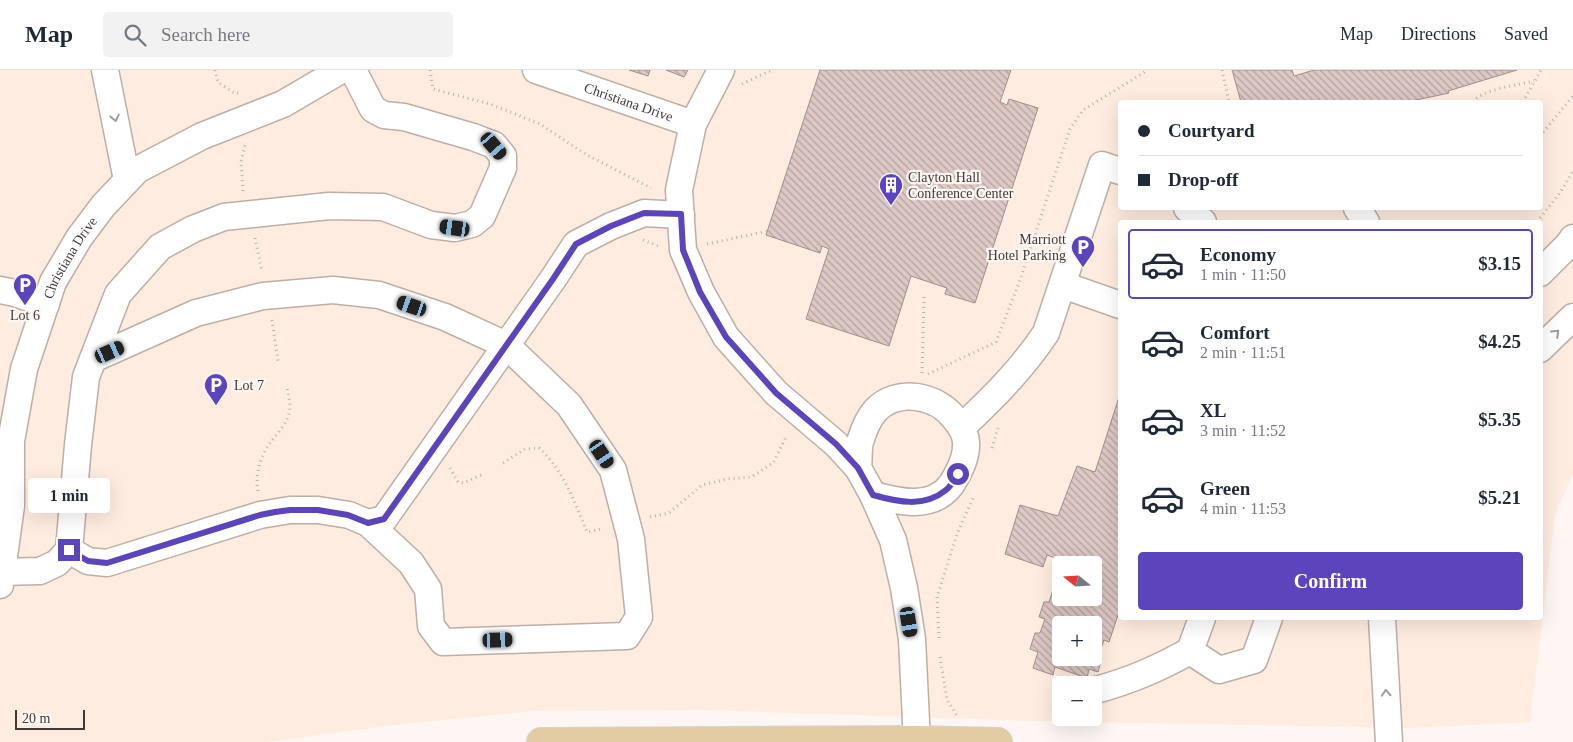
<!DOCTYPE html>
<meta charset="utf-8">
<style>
:root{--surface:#fff;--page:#f2f2f3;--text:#1f2937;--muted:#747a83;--line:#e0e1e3;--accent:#5c44bc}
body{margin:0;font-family:Georgia,serif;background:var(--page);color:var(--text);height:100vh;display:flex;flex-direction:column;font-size:19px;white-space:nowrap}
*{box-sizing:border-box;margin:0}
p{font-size:16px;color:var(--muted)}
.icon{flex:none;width:28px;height:28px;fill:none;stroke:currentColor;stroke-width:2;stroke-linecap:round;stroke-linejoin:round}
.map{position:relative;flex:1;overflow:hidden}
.drawer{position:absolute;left:1118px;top:150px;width:425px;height:400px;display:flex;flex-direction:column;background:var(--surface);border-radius:5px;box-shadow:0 5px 20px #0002}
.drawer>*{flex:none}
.banner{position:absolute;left:1118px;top:30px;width:425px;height:110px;border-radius:5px;box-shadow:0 5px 20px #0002;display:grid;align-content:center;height:110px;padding:0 20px;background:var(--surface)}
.needle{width:32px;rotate:288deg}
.controls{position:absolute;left:1052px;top:486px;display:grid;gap:10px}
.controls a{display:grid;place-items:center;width:50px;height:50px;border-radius:5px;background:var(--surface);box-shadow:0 5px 20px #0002;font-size:25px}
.scale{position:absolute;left:15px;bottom:12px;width:70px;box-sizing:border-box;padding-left:5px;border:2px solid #403935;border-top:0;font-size:14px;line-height:18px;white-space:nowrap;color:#403935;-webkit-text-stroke:4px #fdf6f2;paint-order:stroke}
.end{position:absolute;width:22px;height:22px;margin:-11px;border:6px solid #5c44bc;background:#fff;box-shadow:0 0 0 2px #fff}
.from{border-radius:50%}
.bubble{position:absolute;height:35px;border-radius:5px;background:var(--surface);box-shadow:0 5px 20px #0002;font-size:16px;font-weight:600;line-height:35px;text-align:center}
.car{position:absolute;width:15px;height:30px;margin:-15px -8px;border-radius:6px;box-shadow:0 0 4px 1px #0007;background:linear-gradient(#222 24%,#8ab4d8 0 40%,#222 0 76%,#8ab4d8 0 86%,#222 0)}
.banner b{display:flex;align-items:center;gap:18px;height:48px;font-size:19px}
.banner b+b{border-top:1px solid var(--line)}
.banner i{width:12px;height:12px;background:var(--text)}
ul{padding:9px 0 0;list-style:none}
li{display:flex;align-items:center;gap:15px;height:70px;margin:0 10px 8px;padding:0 10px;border:2px solid transparent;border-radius:5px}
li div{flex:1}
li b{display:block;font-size:19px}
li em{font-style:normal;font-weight:600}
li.current{border-color:var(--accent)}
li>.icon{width:45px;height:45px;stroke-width:1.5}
.button{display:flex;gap:10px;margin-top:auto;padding:10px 20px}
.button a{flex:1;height:58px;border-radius:5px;background:var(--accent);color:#fff;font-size:20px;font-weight:600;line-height:58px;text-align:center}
header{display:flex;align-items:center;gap:30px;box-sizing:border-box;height:70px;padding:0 25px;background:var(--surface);border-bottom:1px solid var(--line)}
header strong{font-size:24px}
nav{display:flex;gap:28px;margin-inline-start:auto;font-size:18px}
.search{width:350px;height:45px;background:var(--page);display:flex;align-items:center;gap:12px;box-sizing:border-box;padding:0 18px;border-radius:5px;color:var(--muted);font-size:19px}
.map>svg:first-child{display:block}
</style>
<header>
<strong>Map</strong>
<div class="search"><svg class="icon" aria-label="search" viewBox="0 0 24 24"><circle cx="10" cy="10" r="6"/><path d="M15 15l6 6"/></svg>Search here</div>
<nav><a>Map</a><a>Directions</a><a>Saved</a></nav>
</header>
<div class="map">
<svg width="1573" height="672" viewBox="0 0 1573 672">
<defs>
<pattern id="building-back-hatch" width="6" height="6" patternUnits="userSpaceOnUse" patternTransform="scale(1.25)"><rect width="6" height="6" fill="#dcc8c5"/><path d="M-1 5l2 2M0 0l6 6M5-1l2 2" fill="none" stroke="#b4a3a1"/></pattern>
</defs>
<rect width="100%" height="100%" fill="#fdf6f2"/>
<path fill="#ffece0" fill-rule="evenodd" d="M0,0h1573v404l-18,41 -25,207 -119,6 -378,-7 -327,-11 -171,1 -151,15 -116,16h-268zM1120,32h420v106h-420zM1120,152h420v396h-420zM1061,495h33v33h-33zM1061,555h33v33h-33zM1061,615h33v33h-33z"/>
<path fill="url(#building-back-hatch)" stroke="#a08e8b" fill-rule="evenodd" d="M629,0h21l-2,6z
M666,0h22l-4,7z
M820,0h191l-11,32 7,3 2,-6 29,9 -63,195 -30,-9 2,-6 -36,-12 -22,70 -83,-27 23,-70 -7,-3 -2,7 -54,-18z
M1232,0h60l2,6 20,-6h203l-69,21 1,2 -42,9h-166z
M1120,324v215l-11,33 -5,-2 -6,17 4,1 -4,14 -9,-3 -2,9 -32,-11 -2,8 -20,-7 5,-16 -8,-3 5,-16h5l5,-14 -6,-2 5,-15h5l12,-35v31h33v-33h-32l1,-4 -16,-6 -4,12 -38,-13 15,-49 38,11 19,-50 18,6zM1061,555h33v33h-33z"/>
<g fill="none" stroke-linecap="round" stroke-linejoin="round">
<g stroke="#beaea5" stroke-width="29">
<g id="minor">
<path d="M105,0l22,110"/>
<path id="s1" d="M536,0l157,54"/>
<path d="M721,0l-28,54 -14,66 4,60 18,42 25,45 50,56 60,51 22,24 15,27 20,45 11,48 8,51 5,103"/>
<path d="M1187,138l16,14"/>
<path d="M1357,138l9,14"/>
<path d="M1540,203l28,-28 5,-7"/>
<path d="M1063,215l57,20"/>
<path d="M0,220l15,3 31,11"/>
<path d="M1540,279l33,-32"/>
<path d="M93,289l103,-46 67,-17 70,-6 46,5 66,22 61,28 63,60 44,65 18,69 8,78 -12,19 -184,6 -12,-16 -3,-37 -17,-26 -43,-40"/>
<path d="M962,357c31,-29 60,-58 84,-94l56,-168 18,6"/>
<path d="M858,398c1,-8 0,-18 2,-26 3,-10 8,-23 15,-31 22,-24 62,-16 80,8 6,7 12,17 11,27 0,14 -8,28 -15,39 -19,25 -52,17 -78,10"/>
<path d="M69,480l19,11 19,2 153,-48 30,-5h28l31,5 19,8 16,-4 169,-240 23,-35 35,-18 33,-13 37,2"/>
<path d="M0,502l40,-1 17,-8 12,-13 9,-105 8,-68 32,-83 42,-47 33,-18 31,-12 105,-11 54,1 48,18 24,3 17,-4 10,-8 21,-48v-12l-9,-11 -21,-8 -69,-20 -20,-2 -11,-6 -20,-39"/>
<path id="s2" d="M0,515l11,-79v-65l13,-72 29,-87 26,-44 24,-32 34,-36 65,-34 81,-32 58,-34"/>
<path d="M1202,548l-12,33 29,19 35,-10 15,-42"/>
<path d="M1382,548l7,124"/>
<path d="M1096,620c36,-10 61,-21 94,-39"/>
</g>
</g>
<g stroke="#d5d3d3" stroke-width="30">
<path id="major" d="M541,672l376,-2 81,2"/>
</g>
<path stroke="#b9b2ae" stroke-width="3" stroke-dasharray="1 4" stroke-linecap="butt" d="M215,0l3,12 16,11h7
M430,0l3,19 57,15 50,20 47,31 64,33
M1222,0l7,32
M742,14l30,-14
M1473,32c9,-13 46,-17 61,-21
M1523,32l18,-32
M1540,66l33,-40
M243,121l-2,-29 4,-17
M1537,152l23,-29 13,-22
M255,168l7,33
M643,170l15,6
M707,174l61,-13
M272,250l6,41
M922,303l2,-76
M928,304l68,-32 24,-62 50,-151 13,-19 65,-40
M992,378l6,-20
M503,393l22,-14 14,-1c24,21 36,55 48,84l15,-3
M450,398l8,14 5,1 21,-9
M258,421c-3,-17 2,-34 12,-48 8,-11 20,-22 20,-37 0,-6 -2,-12 -3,-19
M650,447l19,-4 33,-28 25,-6 24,-2 22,-14 14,-28
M939,568l-2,-41 20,-63 16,-36
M940,587l7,43 11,17"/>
<use href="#minor" stroke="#fff" stroke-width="26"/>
<use href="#major" stroke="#e3cba3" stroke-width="28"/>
</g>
<defs><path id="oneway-chevron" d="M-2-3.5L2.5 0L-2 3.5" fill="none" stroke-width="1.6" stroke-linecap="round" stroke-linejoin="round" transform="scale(1.25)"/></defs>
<g stroke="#a09c9a">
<use href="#oneway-chevron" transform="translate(115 48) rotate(78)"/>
<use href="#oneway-chevron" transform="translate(1556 263) rotate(-44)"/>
<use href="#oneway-chevron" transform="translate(1386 623) rotate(-93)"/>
</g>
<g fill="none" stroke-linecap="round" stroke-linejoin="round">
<path stroke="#5c44bc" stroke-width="6" d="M69,480l19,11 19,2 153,-48 15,-3 15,-2h28l30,5 20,8 16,-4 169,-240 23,-35 35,-18 33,-13 37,1 2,36 17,42 26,45 50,56 60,51 22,24 15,27c25,7 51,13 73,-5 5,-4 9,-11 12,-16"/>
</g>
<defs>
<g id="building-pin" transform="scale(1.25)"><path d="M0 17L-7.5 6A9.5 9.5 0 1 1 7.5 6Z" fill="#5c44bc" stroke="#fdf6f2"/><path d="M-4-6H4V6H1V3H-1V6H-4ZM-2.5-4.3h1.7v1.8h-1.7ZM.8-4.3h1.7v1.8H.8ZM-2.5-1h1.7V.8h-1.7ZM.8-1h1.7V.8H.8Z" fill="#fff"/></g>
<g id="parking-pin" transform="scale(1.25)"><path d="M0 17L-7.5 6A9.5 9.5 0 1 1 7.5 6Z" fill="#5c44bc" stroke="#fdf6f2"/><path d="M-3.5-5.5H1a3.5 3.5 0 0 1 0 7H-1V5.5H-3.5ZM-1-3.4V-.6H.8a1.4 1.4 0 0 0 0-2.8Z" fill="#fff"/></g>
</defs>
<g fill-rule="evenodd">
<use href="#building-pin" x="891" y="115"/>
<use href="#parking-pin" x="1083" y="177"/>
<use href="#parking-pin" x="25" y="215"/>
<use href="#parking-pin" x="216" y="315"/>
</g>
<g text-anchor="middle" stroke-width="4.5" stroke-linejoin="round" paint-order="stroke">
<g font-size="14" fill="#403935" stroke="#fdf6f2">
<text dy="5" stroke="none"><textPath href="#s1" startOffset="98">Christiana Drive</textPath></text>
<text dy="5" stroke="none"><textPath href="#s2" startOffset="339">Christiana Drive</textPath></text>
</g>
<g font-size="14" fill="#403935" stroke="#fdf6f2" text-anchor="start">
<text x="908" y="112">Clayton Hall<tspan x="908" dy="16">Conference Center</tspan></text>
<text x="1066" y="174" text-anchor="end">Marriott<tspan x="1066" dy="16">Hotel Parking</tspan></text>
<text x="25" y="250" text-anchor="middle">Lot 6</text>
<text x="234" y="320">Lot 7</text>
</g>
</g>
</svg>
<div class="controls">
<a><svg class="needle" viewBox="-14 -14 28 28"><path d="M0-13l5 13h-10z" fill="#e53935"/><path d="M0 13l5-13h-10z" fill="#747a83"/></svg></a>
<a>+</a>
<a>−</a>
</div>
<div class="scale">20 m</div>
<i class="end from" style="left:958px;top:404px"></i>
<i class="end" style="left:69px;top:480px"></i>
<div class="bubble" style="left:28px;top:408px;width:82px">1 min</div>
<i class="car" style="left:494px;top:76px;rotate:139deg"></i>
<i class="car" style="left:455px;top:158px;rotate:278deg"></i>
<i class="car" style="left:412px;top:236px;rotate:289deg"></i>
<i class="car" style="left:110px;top:282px;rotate:66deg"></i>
<i class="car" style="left:602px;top:384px;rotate:146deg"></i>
<i class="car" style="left:909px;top:552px;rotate:171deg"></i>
<i class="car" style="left:498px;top:570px;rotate:88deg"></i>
<div class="banner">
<b><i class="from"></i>Courtyard</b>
<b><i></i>Drop-off</b>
</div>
<section class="drawer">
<ul>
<li class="current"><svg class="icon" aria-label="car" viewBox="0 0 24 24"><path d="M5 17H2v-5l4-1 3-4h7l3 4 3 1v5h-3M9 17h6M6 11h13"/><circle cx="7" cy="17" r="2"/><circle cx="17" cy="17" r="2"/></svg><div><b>Economy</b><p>1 min · 11:50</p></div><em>$3.15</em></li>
<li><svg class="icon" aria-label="car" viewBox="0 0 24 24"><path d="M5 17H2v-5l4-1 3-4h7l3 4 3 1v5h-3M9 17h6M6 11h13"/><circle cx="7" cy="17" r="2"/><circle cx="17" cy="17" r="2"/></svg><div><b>Comfort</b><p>2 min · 11:51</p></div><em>$4.25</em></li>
<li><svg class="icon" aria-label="car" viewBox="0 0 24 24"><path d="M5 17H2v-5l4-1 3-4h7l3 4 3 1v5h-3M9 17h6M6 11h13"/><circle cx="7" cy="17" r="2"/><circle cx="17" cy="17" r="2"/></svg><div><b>XL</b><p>3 min · 11:52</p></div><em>$5.35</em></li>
<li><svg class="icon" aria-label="car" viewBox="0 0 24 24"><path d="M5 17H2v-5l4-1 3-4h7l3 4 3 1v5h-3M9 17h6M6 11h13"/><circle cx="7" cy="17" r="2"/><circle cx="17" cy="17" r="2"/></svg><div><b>Green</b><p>4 min · 11:53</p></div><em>$5.21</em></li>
</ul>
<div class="button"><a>Confirm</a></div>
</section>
</div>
